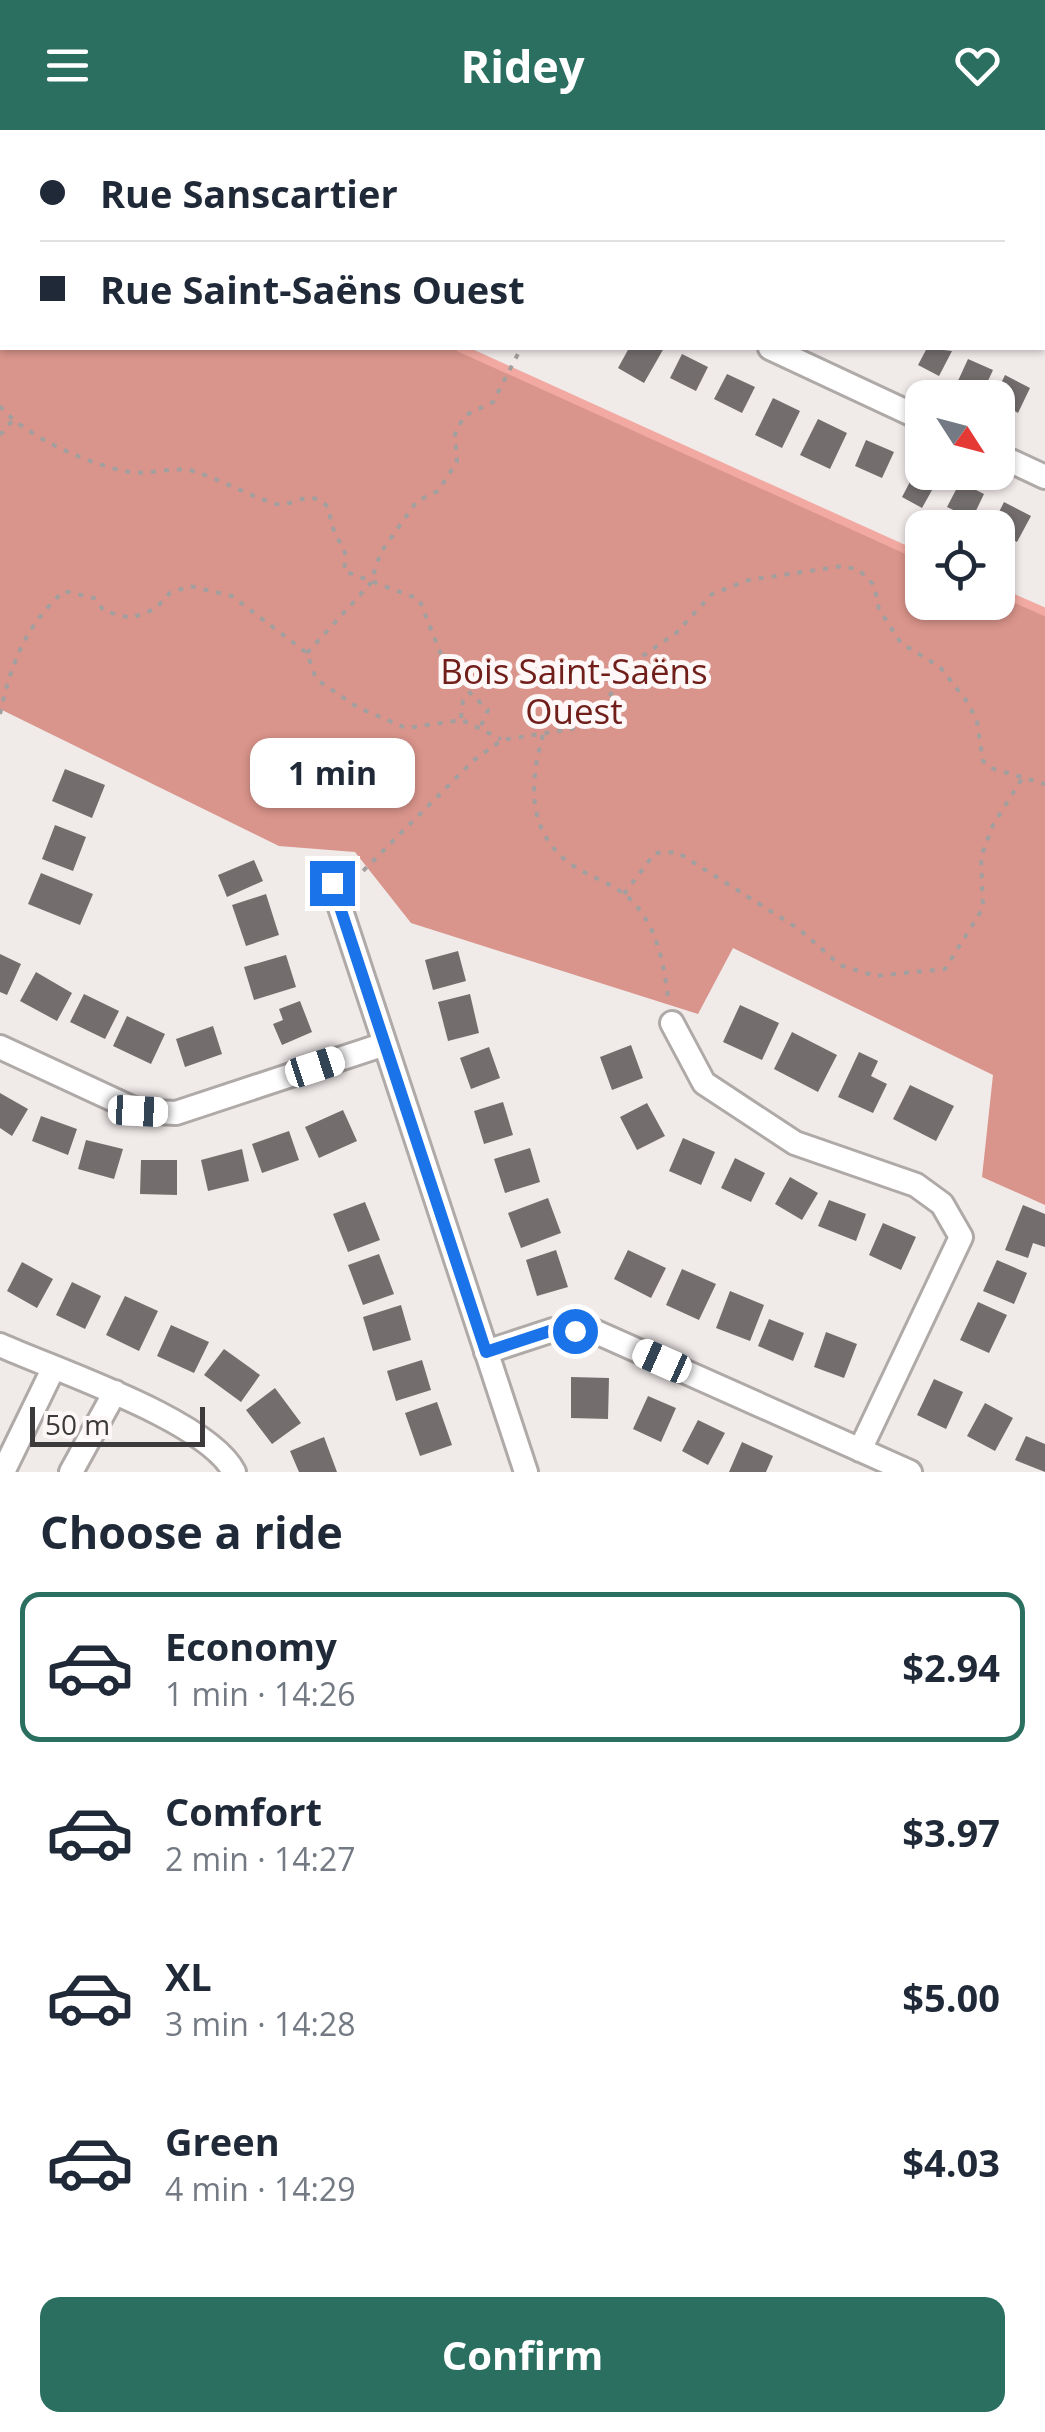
<!DOCTYPE html>
<meta charset="utf-8">
<style>
:root{--surface:#fff;--page:#f2f2f3;--text:#1f2937;--muted:#747a83;--line:#e0e1e3;--accent:#2b6f61}
body{margin:0;font-family:"Open Sans",sans-serif;background:var(--page);color:var(--text);height:100vh;display:flex;flex-direction:column;font-size:38px;white-space:nowrap}
*{box-sizing:border-box;margin:0}
p{font-size:32px;color:var(--muted)}
.icon{flex:none;width:55px;height:55px;fill:none;stroke:currentColor;stroke-width:2;stroke-linecap:round;stroke-linejoin:round}
.map{position:relative;height:1342px;overflow:hidden}
.panel{display:flex;flex-direction:column;background:var(--surface);flex:1}
.panel>*{flex:none}
.top-card{position:absolute;left:0px;top:0px;width:1045px;height:220px;box-shadow:0 2px 8px #0004;display:grid;align-content:center;height:220px;padding:0 40px;background:var(--surface)}
.needle{width:65px;rotate:126deg}
.tools{position:absolute;left:905px;top:250px;display:grid;gap:20px}
.tools a{display:grid;place-items:center;width:110px;height:110px;border-radius:20px;background:var(--surface);box-shadow:0 2px 8px #0004;font-size:50px}
.scale{position:absolute;left:30px;bottom:25px;width:175px;box-sizing:border-box;padding-left:10px;border:5px solid #3c3a3a;border-top:0;font-size:28px;line-height:35px;white-space:nowrap;color:#3c3a3a;-webkit-text-stroke:8px #fef7f7;paint-order:stroke}
.end{position:absolute;width:45px;height:45px;margin:-22px;border:12px solid #1a73e8;background:#fff;box-shadow:0 0 0 5px #fff}
.from{border-radius:50%}
.bubble{position:absolute;height:70px;border-radius:20px;background:var(--surface);box-shadow:0 2px 8px #0004;font-size:32px;font-weight:700;line-height:70px;text-align:center}
.car{position:absolute;width:30px;height:60px;margin:-30px -15px;border-radius:12px;box-shadow:0 0 8px 2px #0007;background:linear-gradient(#fff 24%,#345 0 40%,#fff 0 76%,#345 0 86%,#fff 0)}
.top-card b{display:flex;align-items:center;gap:35px;height:95px;font-size:38px}
.top-card b+b{border-top:2px solid var(--line)}
.top-card i{width:25px;height:25px;background:var(--text)}
ul{padding:0;list-style:none}
li{display:flex;align-items:center;gap:30px;height:150px;margin:0 20px 15px;padding:0 20px;border:5px solid transparent;border-radius:20px}
li div{flex:1}
li b{display:block;font-size:38px}
li em{font-style:normal;font-weight:700}
li.active{border-color:var(--accent)}
li>.icon{width:90px;height:90px;stroke-width:1.5}
h2{padding:0 40px;font-size:45px;line-height:120px}
.button{display:flex;gap:20px;margin-top:auto;padding:20px 40px}
.button a{flex:1;height:115px;border-radius:20px;background:var(--accent);color:#fff;font-size:40px;font-weight:700;line-height:115px;text-align:center}
header{display:flex;justify-content:space-between;align-items:center;height:130px;padding:0 40px;background:var(--accent);color:#fff;font-size:45px;font-weight:700}
.map>svg:first-child{display:block}
</style>
<header><svg class="icon" aria-label="menu" viewBox="0 0 24 24"><path d="M4 6h16M4 12h16M4 18h16"/></svg>Ridey<svg class="icon" aria-label="heart" viewBox="0 0 24 24"><path d="M12 20l-8-8c-3-5 5-10 8-4 3-6 11-1 8 4z"/></svg></header>
<div class="map">
<svg width="1045" height="1342" viewBox="0 0 1045 1342">
<rect width="100%" height="100%" fill="#f0eae9"/>
<path fill="#d9948b" d="M0,21l2,197h462l458,208v46h76v-11l47,21v593l-63,-28 11,-102 -260,-127 -35,66 -287,-91 -56,-71 -76,-6 -279,-137z"/>
<g fill="none" stroke-linecap="round" stroke-linejoin="round">
<path stroke="#f1a9a1" stroke-width="8" d="M0,75l2,-5
M460,218l462,209
M998,461l47,21"/>
</g>
<path fill="#736e6d" d="M629,218h35l-20,35 -26,-15z
M927,218l25,3 -13,25 -21,-11z
M682,224l26,13 -12,24 -26,-13z
M968,229l25,11 -11,24 -25,-11z
M727,244l28,13 -13,26 -28,-14z
M1005,245l25,13 -12,25 -24,-15z
M773,268l27,13 -18,37 -27,-13z
M818,289l29,14 -17,36 -30,-14z
M866,310l28,12 -12,26 -27,-12z
M922,329v13l19,2 -19,34 -20,-11z
M960,352l24,12 -12,25 -25,-12z
M1004,372l27,14 -14,26 -26,-14z
M65,639l40,16 -13,33 -40,-17z
M55,695l31,12 -13,34 -31,-12z
M254,730l9,21 -36,16 -9,-22z
M41,743l52,21 -13,31 -52,-21z
M266,764l13,41 -33,11 -14,-41z
M458,821l8,30 -33,9 -8,-30z
M0,824l21,10 -14,31 -7,-3z
M286,825l10,32 -42,13 -10,-33z
M36,842l36,21 -15,28 -37,-20z
M84,864l35,17 -14,28 -35,-17z
M470,864l9,39 -31,8 -10,-39z
M300,871l12,31 -30,13 -9,-21 10,-4 -4,-11z
M740,875l39,18 -17,37 -39,-18z
M127,886l38,18 -14,30 -38,-18z
M213,896l9,28 -37,13 -9,-28z
M792,902l45,23 -19,37 -44,-23z
M631,915l12,33 -31,12 -12,-33z
M489,917l11,31 -29,11 -11,-31z
M859,922l19,9 -7,15 16,8 -14,29 -35,-16z
M910,955l44,21 -18,35 -43,-22z
M0,963l28,16 -16,27 -12,-8z
M503,972l10,33 -29,9 -10,-33z
M647,973l18,33 -28,14 -17,-33z
M343,980l14,31 -38,17 -14,-31z
M41,986l36,13 -9,26 -36,-14z
M289,1001l10,29 -37,13 -10,-29z
M683,1008l32,14 -14,33 -32,-14z
M86,1010l37,9 -9,30 -36,-10z
M530,1018l10,34 -35,11 -11,-34z
M242,1019l7,32 -41,10 -7,-31z
M735,1028l30,15 -14,29 -30,-14z
M141,1030h36v35l-37,-1z
M790,1047l28,16 -16,27 -27,-16z
M548,1068l13,35 -40,15 -13,-35z
M829,1070l37,14 -10,27 -38,-15z
M365,1072l15,38 -32,12 -15,-38z
M1023,1075l22,9v33l-12,-4 -5,15 -23,-8z
M883,1093l33,14 -15,33 -32,-15z
M556,1120l12,37 -31,9 -11,-36z
M628,1120l38,18 -15,30 -37,-19z
M379,1124l15,40 -31,11 -15,-40z
M997,1130l30,13 -13,31 -31,-13z
M22,1132l31,17 -16,29 -30,-17z
M682,1139l34,15 -17,36 -33,-15z
M72,1152l29,14 -16,33 -29,-14z
M730,1161l34,14 -14,36 -34,-13z
M125,1166l33,15 -19,40 -33,-16z
M978,1172l29,13 -18,38 -29,-13z
M401,1175l10,35 -38,11 -10,-34z
M769,1189l35,14 -11,28 -35,-15z
M171,1195l38,17 -15,31 -37,-17z
M826,1202l31,12 -13,34 -30,-11z
M224,1219l36,26 -19,27 -37,-27z
M422,1230l9,30 -35,11 -9,-30z
M571,1247l38,1 -1,41 -37,-1z
M934,1249l29,13 -17,37 -29,-14z
M275,1258l26,35 -29,21 -26,-34z
M648,1266l28,12 -15,34 -28,-13z
M437,1272l15,43 -32,11 -15,-43z
M985,1273l28,15 -18,33 -28,-15z
M698,1290l27,13 -17,32 -26,-14z
M1026,1306l19,8v28l-30,-12z
M324,1307l13,35h-38l-9,-21z
M742,1312l31,14 -7,16h-37z"/>
<g fill="none" stroke-linecap="round" stroke-linejoin="round">
<g stroke="#afa9a8" stroke-width="28">
<path id="minor" d="M308,0l6,2
M770,218l152,71
M998,325l47,22
M332,753l194,589
M672,893l32,60 91,60 121,42 26,19 19,33 -101,213
M0,917l138,64 38,2 209,-69
M0,1215c55,25 208,75 234,127
M486,1222l67,-22 43,2 314,140
M3,1342l50,-103
M71,1342l44,-80"/>
</g>
<path stroke="#a39f9f" stroke-width="4" stroke-dasharray="5 8" stroke-linecap="butt" d="M600,0v2
M853,0l5,2
M1042,89l3,2
M0,276c24,30 92,60 130,66 21,3 43,-6 63,-1 30,9 57,26 87,34 22,-3 30,-16 49,3l2,16 15,31 -2,16 75,28 29,73 40,38 -8,18
M0,305l12,-14
M307,523l63,-69 11,-32 36,-51 21,-10 19,-29 -2,-28 9,-18 29,-14 28,-54
M0,584c11,-50 25,-88 64,-123l30,7 10,13 27,7 24,-9 15,-16 20,-7 42,10 75,57 9,26 41,28 49,21 56,-8 39,19
M461,588l2,-17 5,-5
M543,605c-13,46 -17,94 25,127 21,16 48,21 66,41 25,28 30,64 35,100
M354,750l120,-120 28,-20 70,-11 27,-21 45,-53 32,-22 36,-39 37,-14 94,-14 16,4 15,15 5,24 22,34 39,24 29,37 8,18 6,39 8,7 54,16
M624,764l31,-41 22,-1 122,77 41,36 35,11 70,-7 38,-61 -2,-51 12,-32 30,-48"/>
<use href="#minor" stroke="#fff" stroke-width="22"/>
</g>
<g fill="none" stroke-linecap="round" stroke-linejoin="round">
<path stroke="#1a73e8" stroke-width="12" d="M332,753l154,469 67,-22 22,1"/>
</g>
<g text-anchor="middle" stroke-width="10" stroke-linejoin="round" paint-order="stroke">
<g font-size="35" fill="#701e1a" stroke="#fef7f7">
<text x="574" y="554">Bois Saint-Saëns<tspan x="574" dy="40">Ouest</tspan></text>
</g>
</g>
</svg>
<div class="tools">
<a><svg class="needle" viewBox="-14 -14 28 28"><path d="M0-13l5 13h-10z" fill="#e53935"/><path d="M0 13l5-13h-10z" fill="#747a83"/></svg></a>
<a><svg class="icon" aria-label="locate" viewBox="0 0 24 24"><circle cx="12" cy="12" r="6"/><path d="M12 2v4M12 18v4M2 12h4M18 12h4"/></svg></a>
</div>
<div class="scale">50 m</div>
<i class="end from" style="left:575px;top:1201px"></i>
<i class="end" style="left:332px;top:753px"></i>
<div class="bubble" style="left:250px;top:608px;width:165px">1 min</div>
<i class="car" style="left:315px;top:937px;rotate:72deg"></i>
<i class="car" style="left:138px;top:981px;rotate:93deg"></i>
<i class="car" style="left:662px;top:1231px;rotate:294deg"></i>
<div class="top-card">
<b><i class="from"></i>Rue Sanscartier</b>
<b><i></i>Rue Saint-Saëns Ouest</b>
</div>
</div>
<section class="panel">
<h2>Choose a ride</h2>
<ul>
<li class="active"><svg class="icon" aria-label="car" viewBox="0 0 24 24"><path d="M5 17H2v-5l4-1 3-4h7l3 4 3 1v5h-3M9 17h6M6 11h13"/><circle cx="7" cy="17" r="2"/><circle cx="17" cy="17" r="2"/></svg><div><b>Economy</b><p>1 min · 14:26</p></div><em>$2.94</em></li>
<li><svg class="icon" aria-label="car" viewBox="0 0 24 24"><path d="M5 17H2v-5l4-1 3-4h7l3 4 3 1v5h-3M9 17h6M6 11h13"/><circle cx="7" cy="17" r="2"/><circle cx="17" cy="17" r="2"/></svg><div><b>Comfort</b><p>2 min · 14:27</p></div><em>$3.97</em></li>
<li><svg class="icon" aria-label="car" viewBox="0 0 24 24"><path d="M5 17H2v-5l4-1 3-4h7l3 4 3 1v5h-3M9 17h6M6 11h13"/><circle cx="7" cy="17" r="2"/><circle cx="17" cy="17" r="2"/></svg><div><b>XL</b><p>3 min · 14:28</p></div><em>$5.00</em></li>
<li><svg class="icon" aria-label="car" viewBox="0 0 24 24"><path d="M5 17H2v-5l4-1 3-4h7l3 4 3 1v5h-3M9 17h6M6 11h13"/><circle cx="7" cy="17" r="2"/><circle cx="17" cy="17" r="2"/></svg><div><b>Green</b><p>4 min · 14:29</p></div><em>$4.03</em></li>
</ul>
<div class="button"><a>Confirm</a></div>
</section>
